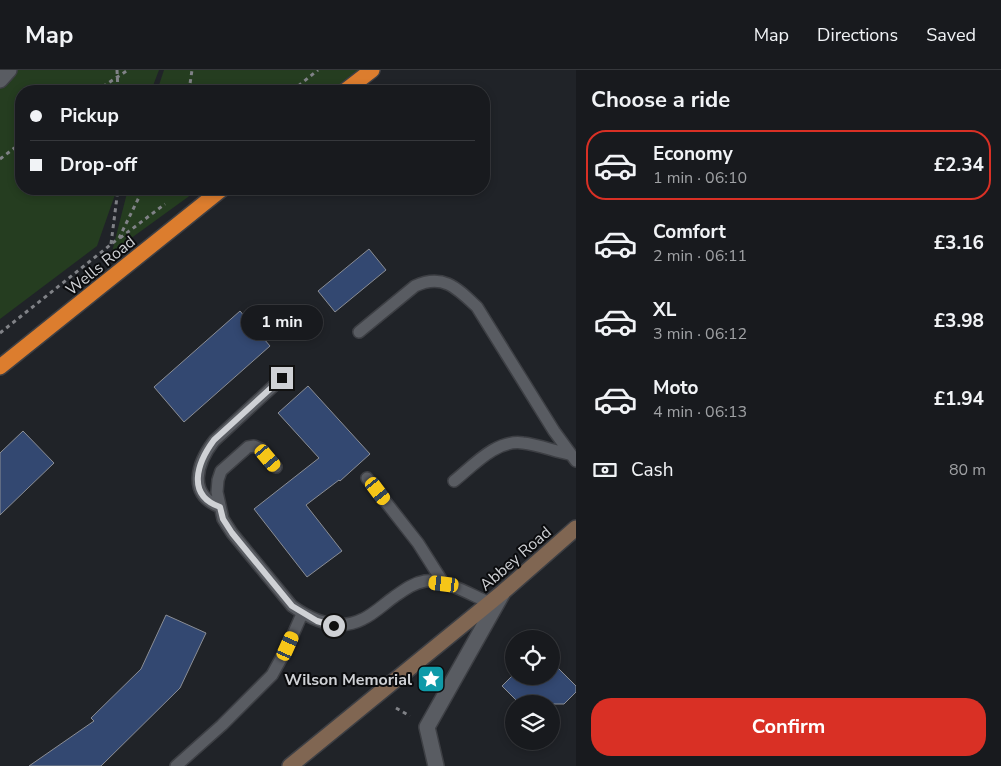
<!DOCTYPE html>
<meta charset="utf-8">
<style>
:root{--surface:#181a1e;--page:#25272b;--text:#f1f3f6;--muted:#9fa1a4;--line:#36383c;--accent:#d93025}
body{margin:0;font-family:"Nunito Sans",sans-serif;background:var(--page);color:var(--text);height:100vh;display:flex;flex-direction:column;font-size:19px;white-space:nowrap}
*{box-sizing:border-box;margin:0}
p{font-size:16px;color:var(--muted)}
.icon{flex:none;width:28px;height:28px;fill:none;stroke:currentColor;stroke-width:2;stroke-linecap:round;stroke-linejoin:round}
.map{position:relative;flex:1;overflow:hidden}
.sheet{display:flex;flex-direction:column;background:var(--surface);width:425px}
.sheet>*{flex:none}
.top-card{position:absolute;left:15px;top:15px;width:475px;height:110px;border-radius:20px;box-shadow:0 2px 8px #0003,0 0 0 1px var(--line);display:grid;align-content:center;height:110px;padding:0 15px;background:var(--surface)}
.buttons{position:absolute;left:505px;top:560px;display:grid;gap:10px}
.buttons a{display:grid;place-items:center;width:55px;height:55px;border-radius:50%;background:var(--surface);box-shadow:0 2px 8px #0003,0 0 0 1px var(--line);font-size:25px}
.end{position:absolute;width:22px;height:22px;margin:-11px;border:6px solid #cfd1d5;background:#111;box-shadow:0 0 0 2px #111}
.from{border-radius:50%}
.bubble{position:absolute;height:35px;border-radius:18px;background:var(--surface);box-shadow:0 2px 8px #0003,0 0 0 1px var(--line);font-size:16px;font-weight:700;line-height:35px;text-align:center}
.car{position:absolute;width:15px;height:30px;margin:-15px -8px;border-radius:6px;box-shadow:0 0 4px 1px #0007;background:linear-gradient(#f5c518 24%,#345 0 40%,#f5c518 0 76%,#345 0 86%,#f5c518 0)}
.top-card b{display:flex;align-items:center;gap:18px;height:48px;font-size:19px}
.top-card b+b{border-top:1px solid var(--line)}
.top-card i{width:12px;height:12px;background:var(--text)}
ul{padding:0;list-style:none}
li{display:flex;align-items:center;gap:15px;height:70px;margin:0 10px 8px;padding:0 5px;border:2px solid transparent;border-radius:20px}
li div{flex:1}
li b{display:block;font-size:19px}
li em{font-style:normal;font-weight:700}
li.current{border-color:var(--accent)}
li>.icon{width:45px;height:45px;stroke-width:1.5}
h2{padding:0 15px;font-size:22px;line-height:60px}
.pay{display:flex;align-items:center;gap:12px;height:55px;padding:0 15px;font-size:19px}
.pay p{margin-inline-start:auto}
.button{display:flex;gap:10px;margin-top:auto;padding:10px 15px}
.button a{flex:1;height:58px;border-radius:20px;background:var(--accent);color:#fff;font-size:20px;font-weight:700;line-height:58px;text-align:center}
header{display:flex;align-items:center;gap:30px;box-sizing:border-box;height:70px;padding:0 25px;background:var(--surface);border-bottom:1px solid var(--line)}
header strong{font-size:24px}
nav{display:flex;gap:28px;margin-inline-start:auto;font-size:18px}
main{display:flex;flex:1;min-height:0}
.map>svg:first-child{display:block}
</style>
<header>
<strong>Map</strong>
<nav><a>Map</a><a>Directions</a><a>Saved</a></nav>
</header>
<main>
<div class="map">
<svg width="576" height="696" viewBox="0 0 576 696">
<rect width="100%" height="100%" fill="#202328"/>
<path fill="#253d20" d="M0,0h159l-8,21h-130v98h96l-20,57 -97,73z
M164,0h199l-30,21h-176z
M128,119h71l-87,63z"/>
<path fill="#334871" stroke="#8b8e95" d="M369,179l17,21 -51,42 -17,-21z
M240,241l30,35 -86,76 -30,-35z
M308,316l62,68 -30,27 -1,-1 -33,25 36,46 -35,26 -53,-68 65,-51 -41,-45z
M23,361l31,32 -54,52v-62z
M166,545l40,18 -26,55 -79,78h-72l65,-45 -3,-3 50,-49z
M551,591l25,25v6l-12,12h-44l-18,-18 12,-12v2h37z"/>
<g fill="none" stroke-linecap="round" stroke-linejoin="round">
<g stroke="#3d3f44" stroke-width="14">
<path id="lane" d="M359,262l56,-46c28,-13 42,2 62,21l77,124 22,30
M276,397l-15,-18 -7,-3 -6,1 -27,24 -3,9 -1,12 6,27 9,14 60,73c21,15 46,26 71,13 11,-5 21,-15 31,-22 10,-7 19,-14 31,-16 21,-2 46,14 65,22
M367,408l51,65 26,41
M454,411c19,-15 42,-42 69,-38 16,2 31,8 46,11
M220,437c-33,-13 -23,-44 -6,-66l68,-63
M176,696l46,-41 50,-50 16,-29 14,-32"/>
</g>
<g stroke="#3d3f44" stroke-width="18">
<path id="street" d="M0,10l9,-10
M436,696l-9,-39 75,-133"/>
</g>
<g stroke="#3d3f44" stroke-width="18">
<path id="secondary" d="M290,696l213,-174 73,-64"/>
</g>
<g stroke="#3d3f44" stroke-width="18">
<path id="highway" d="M345,21l27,-21
M0,297l222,-178"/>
</g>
<path stroke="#808287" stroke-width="3" stroke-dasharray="4 4" stroke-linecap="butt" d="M117,0l1,21
M96,21l32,-21
M189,21l3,-21
M292,21l26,-21
M0,89l21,-16
M120,168l45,-34
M111,174l7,-55
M0,263l119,-95 24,-49
M396,638l14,8"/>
<use href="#lane" stroke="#595c62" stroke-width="11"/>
<use href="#street" stroke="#595c62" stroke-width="15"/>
<use href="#secondary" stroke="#806652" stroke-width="15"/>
<use href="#highway" stroke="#dc7d2e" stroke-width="15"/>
</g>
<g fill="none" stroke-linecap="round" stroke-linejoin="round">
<path stroke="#cfd1d5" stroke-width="6" d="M282,308l-68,62c-17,23 -28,55 6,67l3,12 9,14 60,73 25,15 17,5"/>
</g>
<defs>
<g id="sight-square" transform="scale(1.4375)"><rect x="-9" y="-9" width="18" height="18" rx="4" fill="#0f9aa8" stroke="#0b0c0e"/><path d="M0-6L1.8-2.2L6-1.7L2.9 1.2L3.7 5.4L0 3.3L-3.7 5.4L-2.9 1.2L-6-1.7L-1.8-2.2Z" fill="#fff"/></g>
</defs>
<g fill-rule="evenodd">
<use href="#sight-square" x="431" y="609"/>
</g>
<g text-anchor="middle" stroke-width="4" stroke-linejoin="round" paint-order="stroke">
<g font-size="16" fill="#cfd1d5" stroke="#0b0c0e">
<text transform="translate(100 195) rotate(-39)" y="6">Wells Road</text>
<text transform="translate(515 488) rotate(-41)" y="6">Abbey Road</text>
</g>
<g font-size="16" font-weight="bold" fill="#cfd1d5" stroke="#0b0c0e" text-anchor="end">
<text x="412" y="615">Wilson Memorial</text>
</g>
</g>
</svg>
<div class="buttons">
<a><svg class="icon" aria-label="locate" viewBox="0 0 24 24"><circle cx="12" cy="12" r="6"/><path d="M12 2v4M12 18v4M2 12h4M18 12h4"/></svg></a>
<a><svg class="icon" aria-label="layers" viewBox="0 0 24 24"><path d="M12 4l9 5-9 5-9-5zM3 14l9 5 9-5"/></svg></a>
</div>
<i class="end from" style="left:334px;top:556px"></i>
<i class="end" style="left:282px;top:308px"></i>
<div class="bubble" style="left:241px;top:235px;width:82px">1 min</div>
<i class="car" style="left:268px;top:388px;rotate:140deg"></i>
<i class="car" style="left:378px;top:421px;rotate:143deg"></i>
<i class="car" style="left:444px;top:514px;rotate:277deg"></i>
<i class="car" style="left:288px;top:576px;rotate:24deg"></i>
<div class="top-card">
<b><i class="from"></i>Pickup</b>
<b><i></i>Drop-off</b>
</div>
</div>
<section class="sheet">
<h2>Choose a ride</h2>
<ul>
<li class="current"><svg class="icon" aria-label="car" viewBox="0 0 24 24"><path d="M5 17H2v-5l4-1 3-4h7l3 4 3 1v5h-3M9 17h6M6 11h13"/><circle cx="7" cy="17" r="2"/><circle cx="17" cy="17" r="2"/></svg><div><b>Economy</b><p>1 min · 06:10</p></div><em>£2.34</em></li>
<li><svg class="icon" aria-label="car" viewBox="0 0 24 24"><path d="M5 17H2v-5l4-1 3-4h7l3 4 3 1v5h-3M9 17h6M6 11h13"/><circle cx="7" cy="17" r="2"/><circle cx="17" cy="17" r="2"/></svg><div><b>Comfort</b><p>2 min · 06:11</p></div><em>£3.16</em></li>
<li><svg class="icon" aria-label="car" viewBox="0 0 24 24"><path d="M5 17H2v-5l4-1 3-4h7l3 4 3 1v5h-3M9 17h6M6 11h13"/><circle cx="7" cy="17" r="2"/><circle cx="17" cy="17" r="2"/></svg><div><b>XL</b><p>3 min · 06:12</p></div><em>£3.98</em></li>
<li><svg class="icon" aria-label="car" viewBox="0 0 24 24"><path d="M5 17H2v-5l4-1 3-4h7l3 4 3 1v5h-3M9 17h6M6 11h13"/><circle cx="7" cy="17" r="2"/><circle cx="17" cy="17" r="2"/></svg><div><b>Moto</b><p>4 min · 06:13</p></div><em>£1.94</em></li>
</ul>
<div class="pay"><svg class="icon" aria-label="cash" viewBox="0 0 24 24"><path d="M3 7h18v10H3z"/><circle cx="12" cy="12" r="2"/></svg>Cash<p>80 m</p></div>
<div class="button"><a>Confirm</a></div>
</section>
</main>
